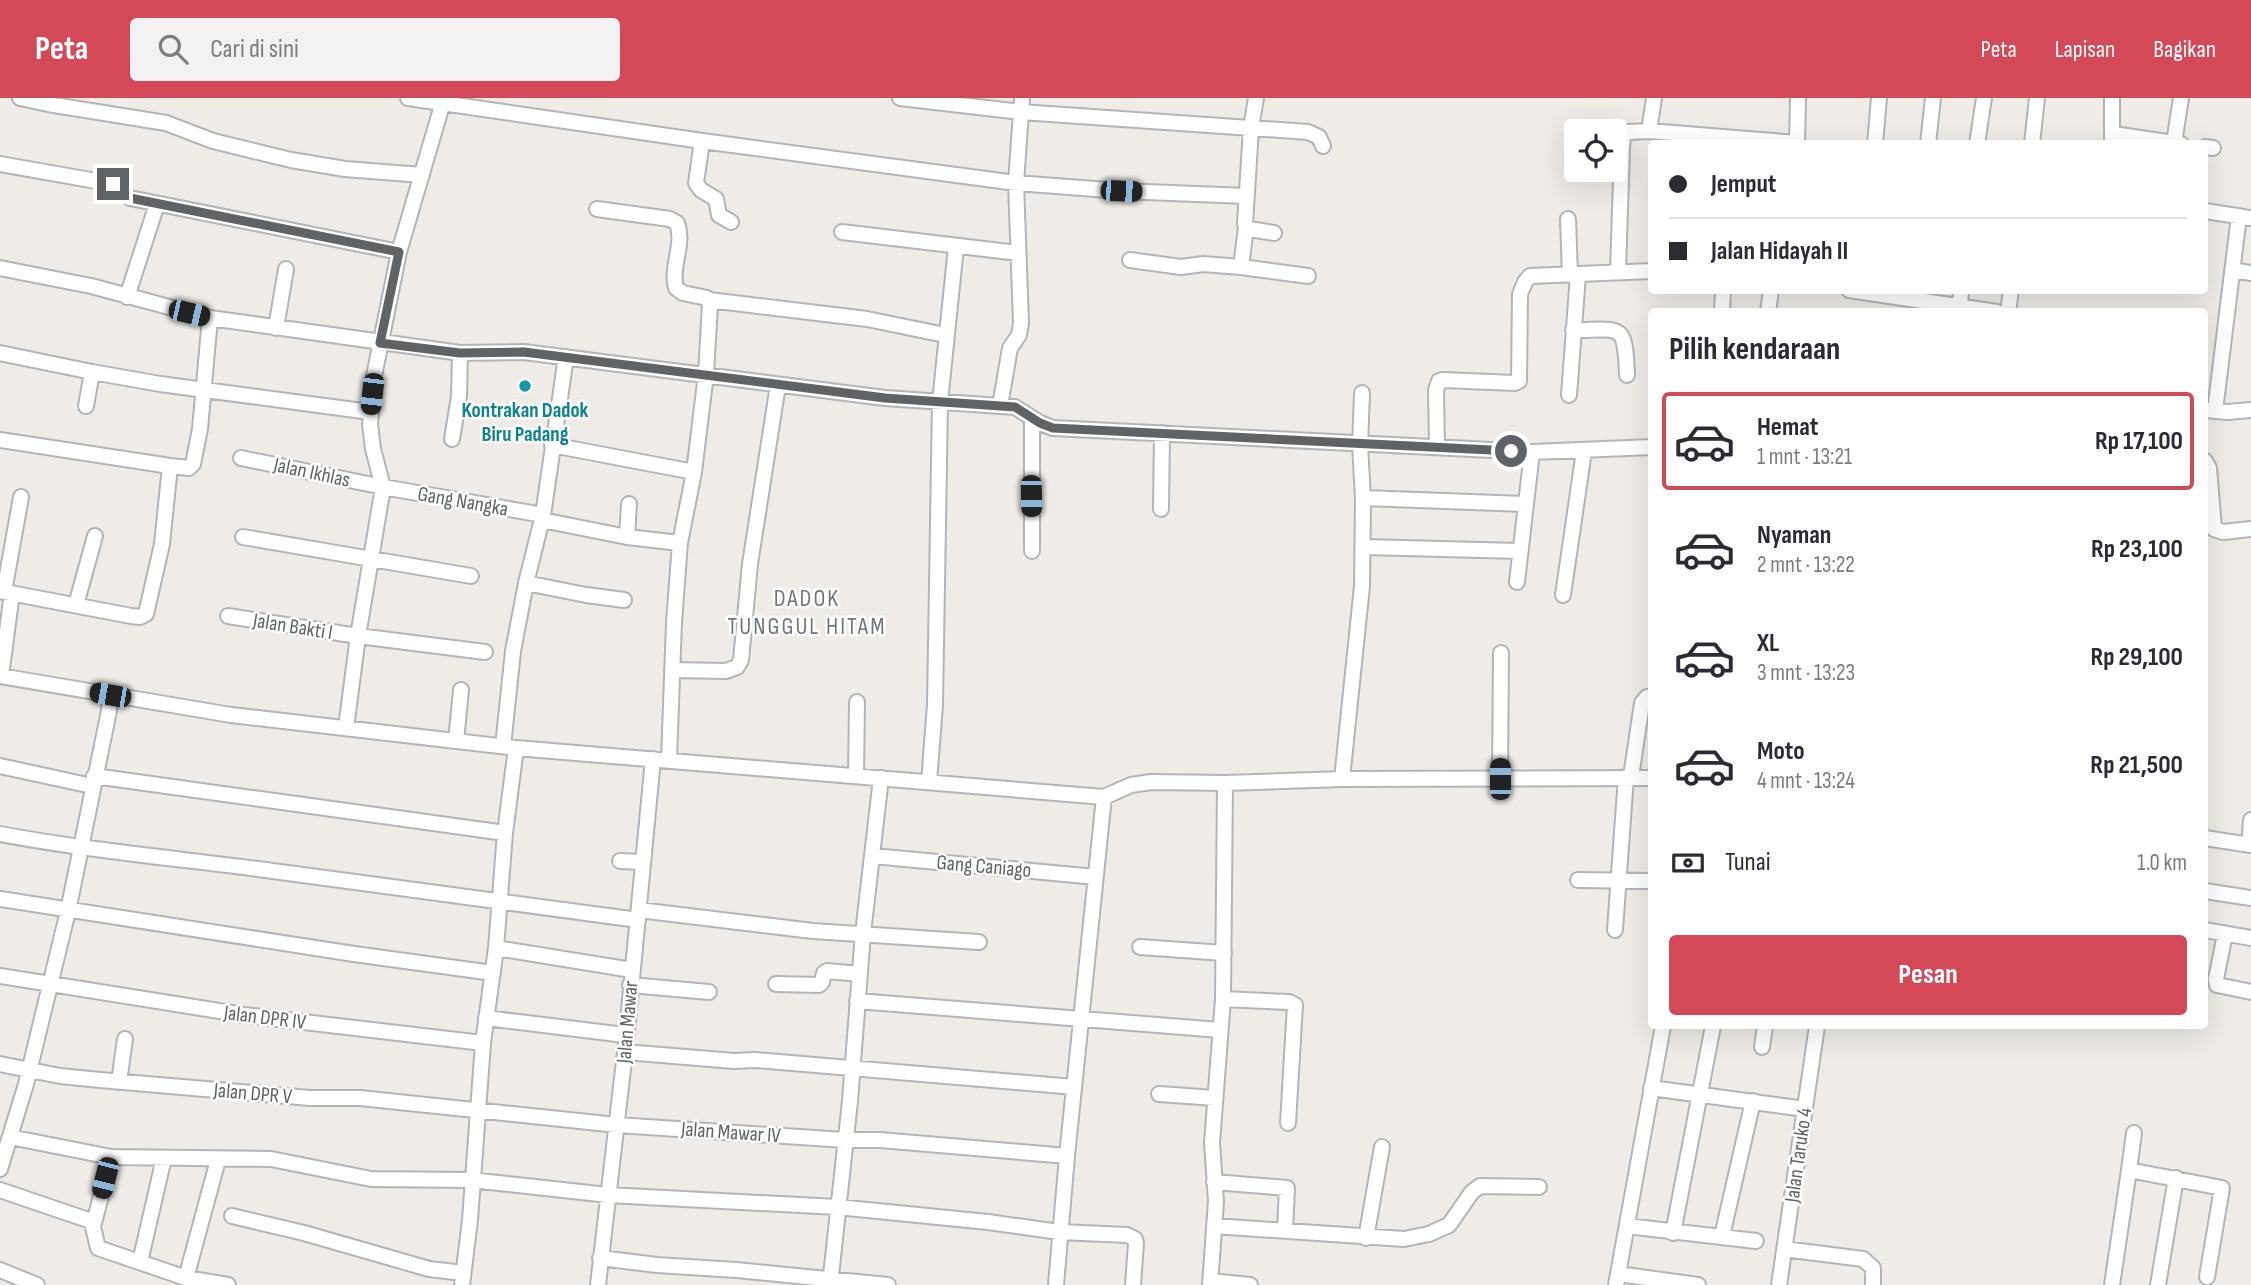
<!DOCTYPE html>
<html lang="id">
<meta charset="utf-8">
<style>
:root{--surface:#fff;--page:#f2f2f3;--text:#2b2b33;--muted:#7c7c81;--line:#e1e1e2;--accent:#d34957}
body{margin:0;font-family:"Sofia Sans Condensed",sans-serif;background:var(--page);color:var(--text);height:100vh;display:flex;flex-direction:column;font-size:26px;white-space:nowrap}
*{box-sizing:border-box;margin:0}
p{font-size:23px;color:var(--muted)}
.icon{flex:none;width:38px;height:38px;fill:none;stroke:currentColor;stroke-width:2;stroke-linecap:round;stroke-linejoin:round}
.map{position:relative;flex:1;overflow:hidden}
.sheet{position:absolute;left:1648px;top:210px;width:560px;height:721px;display:flex;flex-direction:column;background:var(--surface);border-radius:7px;box-shadow:0 7px 28px #0002}
.sheet>*{flex:none}
.guide{position:absolute;left:1648px;top:42px;width:560px;height:154px;border-radius:7px;box-shadow:0 7px 28px #0002;display:grid;align-content:center;height:154px;padding:0 21px;background:var(--surface)}
.buttons{position:absolute;left:1564px;top:21px;display:grid;gap:14px}
.buttons a{display:grid;place-items:center;width:63px;height:63px;border-radius:7px;background:var(--surface);box-shadow:0 7px 28px #0002;font-size:35px}
.end{position:absolute;width:32px;height:32px;margin:-16px;border:9px solid #5f6365;background:#fff;box-shadow:0 0 0 4px #fff}
.from{border-radius:50%}
.car{position:absolute;width:21px;height:42px;margin:-21px -10px;border-radius:9px;box-shadow:0 0 5px 2px #0007;background:linear-gradient(#222 24%,#8ab4d8 0 40%,#222 0 76%,#8ab4d8 0 86%,#222 0)}
.guide b{display:flex;align-items:center;gap:24px;height:66px;font-size:26px}
.guide b+b{border-top:2px solid var(--line)}
.guide i{width:18px;height:18px;background:var(--text)}
ul{padding:0;list-style:none}
li{display:flex;align-items:center;gap:21px;height:98px;margin:0 14px 10px;padding:0 7px;border:4px solid transparent;border-radius:7px}
li div{flex:1}
li b{display:block;font-size:26px}
li em{font-style:normal;font-weight:700}
li.current{border-color:var(--accent)}
li>.icon{width:63px;height:63px;stroke-width:1.5}
h2{padding:0 21px;font-size:32px;line-height:84px}
.pay{display:flex;align-items:center;gap:18px;height:77px;padding:0 21px;font-size:26px}
.pay p{margin-inline-start:auto}
.action{display:flex;gap:14px;margin-top:auto;padding:14px 21px}
.action a{flex:1;height:80px;border-radius:7px;background:var(--accent);color:#fff;font-size:28px;font-weight:700;line-height:80px;text-align:center}
header{display:flex;align-items:center;gap:42px;box-sizing:border-box;height:98px;padding:0 35px;background:var(--accent);color:#fff}
header strong{font-size:33px}
nav{display:flex;gap:38px;margin-inline-start:auto;font-size:24px}
.search{width:490px;height:63px;background:var(--page);display:flex;align-items:center;gap:18px;box-sizing:border-box;padding:0 24px;border-radius:7px;color:var(--muted);font-size:26px}
.map>svg:first-child{display:block}
</style>
<header>
<strong>Peta</strong>
<div class="search"><svg class="icon" aria-label="search" viewBox="0 0 24 24"><circle cx="10" cy="10" r="6"/><path d="M15 15l6 6"/></svg>Cari di sini</div>
<nav><a>Peta</a><a>Lapisan</a><a>Bagikan</a></nav>
</header>
<div class="map">
<svg width="2251" height="1187" viewBox="0 0 2251 1187">
<rect width="100%" height="100%" fill="#efece7"/>
<g fill="none" stroke-linecap="round" stroke-linejoin="round">
<g stroke="#b2b5b7" stroke-width="18">
<path id="minor" d="M20,0l28,6
M49,0l-1,6 118,19 47,18 78,19 54,9 77,6
M408,0l294,43 314,42 105,8 125,5
M900,0l121,14 287,20 11,5 4,9
M1256,0l-5,30 -6,96 4,5 25,4
M2112,0v46
M1649,33l5,-33
M2113,36l68,10
M702,43l-6,42 5,7 15,9 3,16 12,7
M2174,45l7,-45
M1797,46l1,-46
M1875,46l4,-46
M1928,46l5,-46
M1977,46l7,-46
M2032,46l5,-46
M2205,49l8,1
M0,66l113,20 17,14 269,54
M597,111l73,10 7,4c8,21 -7,44 -1,65l7,5 24,5 3,6 -4,70 -12,98 -14,71 -6,79 -5,138
M2205,113l46,7
M1568,121l2,56
M842,134l176,21
M1130,162l51,7 22,-3 38,3 67,9
M1241,169l5,-40
M0,170l91,18 119,32 250,35 64,-1 361,46 130,9 25,16 13,5 479,24 120,-5
M2232,172l19,3
M1618,173l4,-123 1,-11 5,-5 21,-1 148,12
M1849,192l148,22
M127,199l30,-93
M709,202l158,19 78,16
M1960,208l1,-16
M1722,214l1,-22
M1768,214l3,-22
M2008,214l3,-22
M276,230l10,-59
M1573,232c49,0 52,-9 54,45
M0,255l92,19
M1569,297l9,-120
M86,308l6,-34 68,12 210,28
M1000,308l10,-58 9,-13 2,-12 -5,-140 6,-85
M2205,312l23,2 23,-2
M2215,313l24,-195
M452,341l7,-43 1,-43
M0,342l170,26
M552,347l142,27
M1437,348l-1,-56 3,-9 4,-1 72,3 4,-2 1,-87 5,-12 5,-6 122,-5
M241,360l142,29 160,28
M2205,363l4,7 5,61 9,3 28,-3
M1363,400l162,6
M1161,411l1,-76
M542,422l85,17 53,6
M243,439l228,39
M627,439l2,-33
M1363,449l157,4
M1032,453v-133
M1517,484l15,-130
M526,485l60,12 38,5
M0,493l131,25 9,1 6,-3 16,-70 8,-78 19,2 4,-4 7,-35 10,-111
M4,494l17,-95
M1563,497l21,-144
M76,507l19,-69
M228,518l130,20 127,16
M672,572l54,1 11,-4 4,-7 9,-96 28,-179
M0,578l231,39 285,33 588,49 27,-12 20,-3 74,1 117,-4 310,-1
M1,578l11,-83
M346,630l12,-92 25,-149 -10,-38 -3,-25 4,-48 25,-124 44,-150
M456,643l5,-51
M503,648l10,-95 13,-68 17,-68 23,-158
M0,668l92,20
M94,678l411,57
M856,678l1,-74
M1631,679l11,-74 5,-6 5,-1
M1342,681l20,-193 1,-88 -3,-53 2,-52
M1500,681l1,-126
M929,684l6,-77 5,-303 16,-155
M0,736c85,16 172,24 258,35 127,16 253,35 380,51
M2205,740l46,7
M2249,747l2,-25
M873,758l223,21
M620,763l23,1
M1578,782l74,1
M2205,793l46,7
M0,801l354,55 139,19
M639,812l174,21 166,11
M1615,832l11,-153
M2205,832l46,8
M2225,836l-9,45 1,6 34,7
M1140,849l84,6
M496,850l136,22
M0,878l244,39 239,28
M776,886l43,1 3,-3 2,-9 3,-2 33,3
M630,887l79,7
M1223,901l66,3 6,3 -7,118
M857,903l363,29
M486,920l139,17
M1762,949l3,-21
M625,954l109,9 21,-1 319,27
M0,966l60,12 40,4 210,18h50l257,27 228,15h35l187,16
M119,984l6,-43
M1651,990l154,21
M1159,996l56,4
M10,1039l101,20 160,2 100,20 100,1 137,15 229,12 151,15 71,10 68,3 8,4 1,4 -3,42
M111,1059l-18,70 5,21 88,30 42,7
M0,1071l26,-85 42,-173 41,-200 1,-16
M2129,1072l5,-37
M1214,1084l73,6 -2,43
M0,1092l94,32
M232,1118l72,17 125,36 34,4
M1214,1128l190,13 25,-5 20,-9 23,-33 8,-6 59,1
M1627,1128l129,15
M1673,1135l40,-207
M1722,1138l31,-135
M1366,1140l16,-91
M1784,1151l79,10 10,9v17
M600,1160l57,7 79,5 152,15
M140,1164l24,-104
M0,1172l37,15
M1618,1176l80,11
M186,1180l32,-118
M1210,1183l40,4
M462,1187l8,-65 13,-177 13,-95 9,-115 11,-85
M598,1187l27,-233 28,-293
M830,1187l20,-184 13,-168 18,-155
M1056,1187l11,-129 37,-359
M1210,1187l6,-84 -4,-58 11,-144 2,-216
M1616,1187l47,-259
M1779,1187l38,-259
M2112,1187l17,-115 93,18 -15,89
M2158,1187l18,-107"/>
</g>
<use href="#minor" stroke="#fff" stroke-width="14"/>
</g>
<g fill="none" stroke-linecap="round" stroke-linejoin="round">
<path stroke="#5f6365" stroke-width="9" d="M113,86l17,14 269,54 -19,91 80,10 64,-1 361,46 130,9 25,16 13,5 458,23"/>
</g>
<circle fill="#0f9aa8" stroke="#fff" stroke-width="2.5" cx="525" cy="288" r="7"/>
<g text-anchor="middle" stroke-width="5" stroke-linejoin="round" paint-order="stroke">
<g font-size="21" font-weight="bold" fill="#0d838f" stroke="#fff">
<text x="525" y="319">Kontrakan Dadok<tspan x="525" dy="24">Biru Padang</tspan></text>
</g>
<g font-size="21" fill="#5f6365" stroke="#fff">
<text transform="translate(312 374) rotate(12)" y="7">Jalan Ikhlas</text>
<text transform="translate(463 403) rotate(10)" y="7">Gang Nangka</text>
<text transform="translate(293 528) rotate(9)" y="7">Jalan Bakti I</text>
<text transform="translate(984 768) rotate(5)" y="7">Gang Caniago</text>
<text transform="translate(265 919) rotate(7)" y="7">Jalan DPR IV</text>
<text transform="translate(627 924) rotate(-85)" y="7">Jalan Mawar</text>
<text transform="translate(253 995) rotate(5)" y="7">Jalan DPR V</text>
<text transform="translate(731 1034) rotate(4)" y="7">Jalan Mawar IV</text>
<text transform="translate(1798 1057) rotate(-82)" y="7">Jalan Taruko 4</text>
</g>
<g font-size="24" letter-spacing="2" fill="#707577" stroke="#fff">
<text x="807" y="508">DADOK<tspan x="807" dy="28">TUNGGUL HITAM</tspan></text>
</g>
</g>
</svg>
<div class="buttons">
<a><svg class="icon" aria-label="locate" viewBox="0 0 24 24"><circle cx="12" cy="12" r="6"/><path d="M12 2v4M12 18v4M2 12h4M18 12h4"/></svg></a>
</div>
<i class="end from" style="left:1511px;top:353px"></i>
<i class="end" style="left:113px;top:86px"></i>
<i class="car" style="left:1121px;top:93px;rotate:92deg"></i>
<i class="car" style="left:189px;top:215px;rotate:103deg"></i>
<i class="car" style="left:372px;top:296px;rotate:186deg"></i>
<i class="car" style="left:1031px;top:398px;rotate:179deg"></i>
<i class="car" style="left:110px;top:597px;rotate:280deg"></i>
<i class="car" style="left:1500px;top:681px;rotate:0deg"></i>
<i class="car" style="left:105px;top:1080px;rotate:194deg"></i>
<div class="guide">
<b><i class="from"></i>Jemput</b>
<b><i></i>Jalan Hidayah II</b>
</div>
<section class="sheet">
<h2>Pilih kendaraan</h2>
<ul>
<li class="current"><svg class="icon" aria-label="car" viewBox="0 0 24 24"><path d="M5 17H2v-5l4-1 3-4h7l3 4 3 1v5h-3M9 17h6M6 11h13"/><circle cx="7" cy="17" r="2"/><circle cx="17" cy="17" r="2"/></svg><div><b>Hemat</b><p>1 mnt · 13:21</p></div><em>Rp 17,100</em></li>
<li><svg class="icon" aria-label="car" viewBox="0 0 24 24"><path d="M5 17H2v-5l4-1 3-4h7l3 4 3 1v5h-3M9 17h6M6 11h13"/><circle cx="7" cy="17" r="2"/><circle cx="17" cy="17" r="2"/></svg><div><b>Nyaman</b><p>2 mnt · 13:22</p></div><em>Rp 23,100</em></li>
<li><svg class="icon" aria-label="car" viewBox="0 0 24 24"><path d="M5 17H2v-5l4-1 3-4h7l3 4 3 1v5h-3M9 17h6M6 11h13"/><circle cx="7" cy="17" r="2"/><circle cx="17" cy="17" r="2"/></svg><div><b>XL</b><p>3 mnt · 13:23</p></div><em>Rp 29,100</em></li>
<li><svg class="icon" aria-label="car" viewBox="0 0 24 24"><path d="M5 17H2v-5l4-1 3-4h7l3 4 3 1v5h-3M9 17h6M6 11h13"/><circle cx="7" cy="17" r="2"/><circle cx="17" cy="17" r="2"/></svg><div><b>Moto</b><p>4 mnt · 13:24</p></div><em>Rp 21,500</em></li>
</ul>
<div class="pay"><svg class="icon" aria-label="cash" viewBox="0 0 24 24"><path d="M3 7h18v10H3z"/><circle cx="12" cy="12" r="2"/></svg>Tunai<p>1.0 km</p></div>
<div class="action"><a>Pesan</a></div>
</section>
</div>
